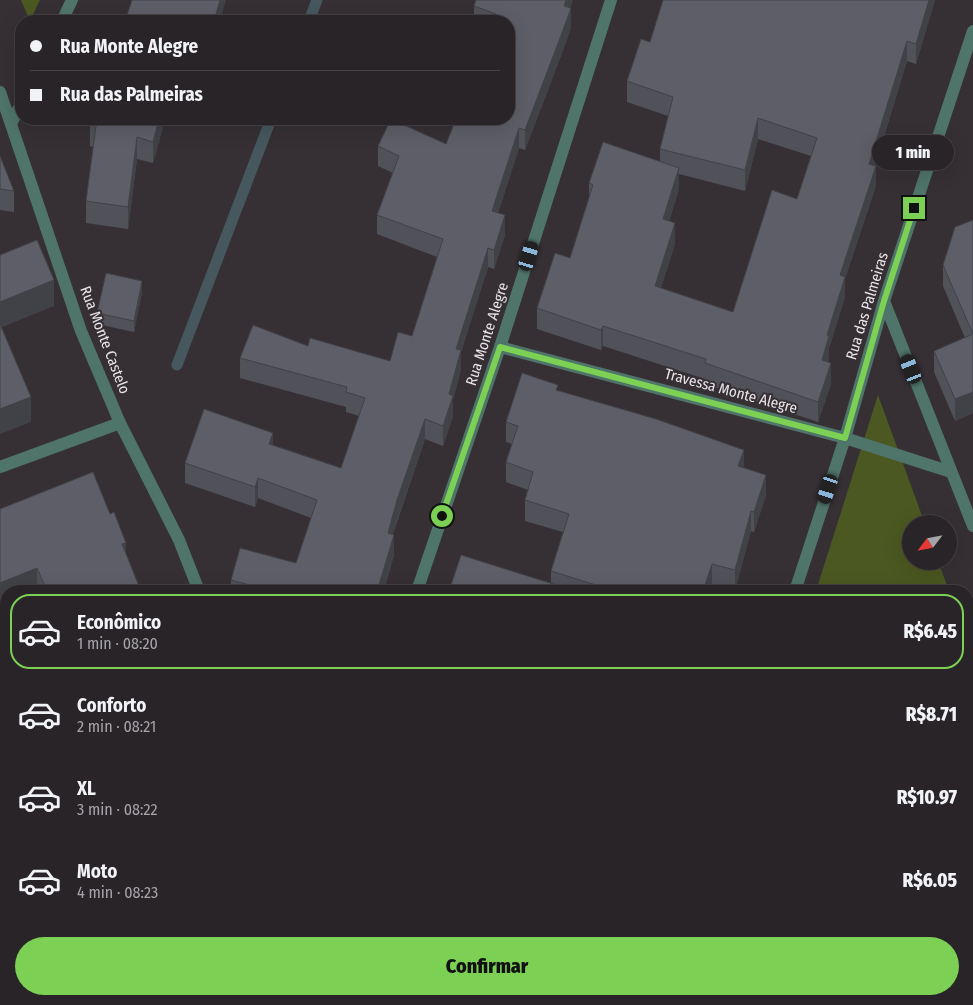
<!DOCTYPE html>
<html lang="pt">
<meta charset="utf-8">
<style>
:root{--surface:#282428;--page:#343034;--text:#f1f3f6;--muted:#a5a4a8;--line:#444145;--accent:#7cd155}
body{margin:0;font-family:"Fira Sans Condensed",sans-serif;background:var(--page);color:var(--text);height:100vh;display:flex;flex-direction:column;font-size:19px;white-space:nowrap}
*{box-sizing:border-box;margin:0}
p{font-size:16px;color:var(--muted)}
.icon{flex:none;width:28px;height:28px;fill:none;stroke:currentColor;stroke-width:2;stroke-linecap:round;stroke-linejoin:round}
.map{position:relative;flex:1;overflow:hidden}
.side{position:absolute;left:0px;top:585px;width:974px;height:420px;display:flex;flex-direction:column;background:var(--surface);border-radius:20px 20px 0 0;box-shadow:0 5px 20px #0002,0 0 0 1px var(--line)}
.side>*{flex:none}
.guide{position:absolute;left:15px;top:15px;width:500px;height:110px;border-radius:20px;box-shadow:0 5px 20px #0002,0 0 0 1px var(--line);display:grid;align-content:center;height:110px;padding:0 15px;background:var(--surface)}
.needle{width:32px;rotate:238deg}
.controls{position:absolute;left:902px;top:515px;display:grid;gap:10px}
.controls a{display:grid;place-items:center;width:55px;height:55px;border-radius:50%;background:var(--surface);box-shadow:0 5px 20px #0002,0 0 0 1px var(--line);font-size:25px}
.end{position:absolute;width:22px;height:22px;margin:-11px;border:6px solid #7cd155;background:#111;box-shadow:0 0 0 2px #111}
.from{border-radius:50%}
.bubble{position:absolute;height:35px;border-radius:18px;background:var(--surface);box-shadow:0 5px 20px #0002,0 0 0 1px var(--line);font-size:16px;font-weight:800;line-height:35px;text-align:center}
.car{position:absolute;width:15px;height:30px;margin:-15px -8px;border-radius:6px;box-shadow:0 0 4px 1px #0007;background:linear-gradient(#222 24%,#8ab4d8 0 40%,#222 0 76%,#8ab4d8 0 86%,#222 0)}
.guide b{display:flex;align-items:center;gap:18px;height:48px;font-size:19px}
.guide b+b{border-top:1px solid var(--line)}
.guide i{width:12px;height:12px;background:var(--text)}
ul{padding:9px 0 0;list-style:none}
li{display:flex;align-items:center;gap:15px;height:75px;margin:0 10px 8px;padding:0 5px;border:2px solid transparent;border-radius:20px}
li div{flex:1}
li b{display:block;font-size:19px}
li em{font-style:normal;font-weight:800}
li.selected{border-color:var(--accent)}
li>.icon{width:45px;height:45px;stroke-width:1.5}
.action{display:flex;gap:10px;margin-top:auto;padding:10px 15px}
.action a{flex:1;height:58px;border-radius:30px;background:var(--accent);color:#111;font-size:20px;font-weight:800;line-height:58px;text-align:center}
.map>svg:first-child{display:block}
</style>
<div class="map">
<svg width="973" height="1005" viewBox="0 0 973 1005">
<rect width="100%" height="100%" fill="#363035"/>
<path fill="#4c5821" d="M21,0h19l-10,21z
M878,395l47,129h-14v37h27l11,30h-133z
M968,641l5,15v21l-5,3z"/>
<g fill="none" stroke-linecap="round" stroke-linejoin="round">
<path stroke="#46585e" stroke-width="11" d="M309,21l8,-21
M177,365l94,-246"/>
<path stroke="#4f746a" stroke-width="12" d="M62,21l10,-21
M0,92l81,239 39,92 59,117 20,51
M11,124l10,-20
M884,301l89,225
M500,347l345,91 106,34
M0,467l120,-44
M417,591l83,-244 111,-347
M795,591l50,-153 39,-137 89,-270
M968,725l5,-2
M362,999l2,6
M776,999l2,6"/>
</g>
<path fill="#505159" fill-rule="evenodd" d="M935,0l-19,64 -9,-3 -32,105 1,20 -31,93v18l-16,51v8l-1,6 3,22 -13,38 -113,-38v-5l-102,-33 -2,4 -64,-21v-21l33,-50 19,-60v-15l71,-21v-13l8,-33 -41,-14v-21l23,-39zM758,139l53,17 -14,43 -64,113 -72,-24 14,-44 -6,-23 10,-32v-15l66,17z
M474,6l96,2 1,20 -9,25 -37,97 -6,-2 -21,65 7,22 -11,34 -6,-2 -27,85v18l-8,29v17l-10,30 -18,-7 -32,95 1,21 -10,35 2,1h-155v-11l65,-17 15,-45 -53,-20 -3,9 -70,-24v-20l88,-18 68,23 18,-52 -13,-4v-5l-106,-29v-20l68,-12 82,15 22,-25 25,-79 -60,-23v-19l16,-42 -15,-7v-20l68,-2 63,-123h-35z
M165,119l-12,44 -16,-4 -9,70 -42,-6v-22l7,-54 -3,-1v-22z
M0,156l14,35v21l-14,-2z
M973,220v193l-18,8 -21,-49v-21l31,-13 -22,-52v-21z
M142,292l-8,40 -37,-8v-11z
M558,391l186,76 22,28 -12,37 -3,-1 -16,59 -23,-6 -3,7h-260l102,-8v-12l12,-39 -38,-11v-21l3,-10 -22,-8v-20l6,-18 -6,-2v-20z
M0,509l126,45 15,37h-103l-1,-2 -6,2h-25z
M0,780l6,14v145l-6,-15z
M101,999h56v5l-54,1z
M236,999h98l3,6h-98z
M412,999h310l1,6h-308z
M819,999h122l3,6h-121z"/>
<path fill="#414248" d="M220,0h6l-6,21h-6z
M566,0h7l-9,26v-20z
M929,0h6l-19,64v-20z
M571,8v20l-9,25 -37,97v-20z
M907,41v20l-38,123v-20z
M758,118v21l-13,52v-21z
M159,119h6l-12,44v-21z
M519,128v20l-27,83v-20z
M137,137v22l-9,70v-22z
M876,166v20l-31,93v18l-16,51v8l-7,25v-21l18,-85z
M679,168v21l-16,51v-21z
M505,215v20l-11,34v-19z
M675,223v21l-20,63v-21z
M488,248v19l-27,85v18l-8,29v17l-10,30v-20l6,-32 7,-45z
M54,280v26l-54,22v-26z
M142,281v11l-8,40v-11z
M603,326v20l-2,4v-20z
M831,363v21l-13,38v-20z
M973,392v21l-18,8v-22z
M31,397v25l-31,12v-25z
M425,419v20l-28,81 -9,32v-19l9,-33z
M273,433v20l-4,-9z
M744,450v20l-6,-4z
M766,475v20l-12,37v-20z
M258,478v20l-3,9v-20z
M751,511v20l-16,59v-20z
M394,535v20l-11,36 -5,-3z
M126,543v21l-4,-20z
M712,564v20l-3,7h-6z
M37,568v21l-6,2h-25v11l-6,2v-21z
M973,816v21l-5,3v-21z
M973,947v21l-5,3v-21z
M121,999h36v5l-46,1v-2z
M419,999h9v6h-9z
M830,999h11v6h-11z"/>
<path fill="#5d5e67" stroke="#414248" d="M132,0h88l-6,21h-89z
M476,0h90l-2,6 7,2 -9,25 -37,97 -6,-2 -27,83 13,4 -11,35 -6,-2 -32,101 5,1 -12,44 4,2 -10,30 -18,-7 -28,81 -9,33 6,2 -16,53 8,2v1h-114l-41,-11 9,-32 56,15 21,-63 -59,-22 -3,9 -70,-24 19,-54 69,24 -4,11 72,24 24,-70 -19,-6 1,-5 -107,-29 13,-33 55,21 2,-8 80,23 8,-29 14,4 31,-97 -66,-24 22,-59 -21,-10 13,-27 55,25 10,-25h53v-98h-16l3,-7 -22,-8z
M663,0h266l-13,44 -9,-3 -38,123 7,2 -36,109 5,2 -18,58 2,1 -7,24 9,3 -13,39 -113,-39 1,-4 -103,-33 -2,4 -64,-22 18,-55 15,5 23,-73 -4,-2 14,-41 76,26 -16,51 12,4 -20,63 78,26 39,-122 25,9 20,-61 -59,-20 -13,52 -85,-21 13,-52 -46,-16 14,-42 9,3z
M91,119h68l-6,23 -16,-5 -9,70 -42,-6 10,-75 -6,-2z
M0,156l14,35 -14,-2z
M973,220v172l-18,7 -21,-48 39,-17 -30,-69 12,-38z
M37,240l17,40 -54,22v-47z
M106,273l36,8 -8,40 -37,-8z
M0,324l31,73 -31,12z
M522,373l36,12 -2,5 100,29 88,31 -6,16 28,9 -12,37 -3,-1 -16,59 -23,-6 -9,27h-88l-64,-20 18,-57 -44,-14 8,-28 -27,-10 12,-36 -12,-4z
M93,472l17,42 4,-2 12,31 -4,1 19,47h-94l-10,-23 -37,15v-74z
M461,555l105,33 -1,3h-116z
M973,768v48l-5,3v-48z
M0,780l6,14v124l-6,-15z
M968,841l5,10v96l-5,3z
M110,999h11l-10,4z
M245,999h89l3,6h-90z
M432,999h290l1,3 -3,1 1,2h-287z
M843,999h98l3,6h-99z"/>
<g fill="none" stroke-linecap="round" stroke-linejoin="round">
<path stroke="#7cd155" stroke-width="6" d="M442,516l58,-169 345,91 39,-137 30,-93"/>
</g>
<g text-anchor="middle" stroke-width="4" stroke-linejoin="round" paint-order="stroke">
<g font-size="15" fill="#e8e4e8" stroke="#363035">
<text transform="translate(867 306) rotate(-73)" y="5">Rua das Palmeiras</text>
<text transform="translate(487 334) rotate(-72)" y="5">Rua Monte Alegre</text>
<text transform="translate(105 340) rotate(69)" y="5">Rua Monte Castelo</text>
<text transform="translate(731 391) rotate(15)" y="5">Travessa Monte Alegre</text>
</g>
</g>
</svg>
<div class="controls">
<a><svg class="needle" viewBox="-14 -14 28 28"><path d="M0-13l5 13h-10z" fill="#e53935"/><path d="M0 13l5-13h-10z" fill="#a5a4a8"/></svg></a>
</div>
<i class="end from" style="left:442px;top:516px"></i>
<i class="end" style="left:914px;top:208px"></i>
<div class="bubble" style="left:872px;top:135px;width:82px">1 min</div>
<i class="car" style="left:529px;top:256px;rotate:17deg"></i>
<i class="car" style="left:911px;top:369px;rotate:338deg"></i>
<i class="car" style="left:828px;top:489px;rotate:198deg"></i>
<div class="guide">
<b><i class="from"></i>Rua Monte Alegre</b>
<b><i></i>Rua das Palmeiras</b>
</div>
<section class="side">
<ul>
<li class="selected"><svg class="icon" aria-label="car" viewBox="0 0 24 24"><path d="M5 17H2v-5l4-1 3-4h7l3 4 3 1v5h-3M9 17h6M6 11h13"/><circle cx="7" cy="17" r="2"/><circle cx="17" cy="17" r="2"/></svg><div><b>Econômico</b><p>1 min · 08:20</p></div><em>R$6.45</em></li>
<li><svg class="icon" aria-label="car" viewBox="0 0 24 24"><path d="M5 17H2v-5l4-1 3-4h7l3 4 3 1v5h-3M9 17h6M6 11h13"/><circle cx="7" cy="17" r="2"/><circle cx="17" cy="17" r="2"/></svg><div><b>Conforto</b><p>2 min · 08:21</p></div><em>R$8.71</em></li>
<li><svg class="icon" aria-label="car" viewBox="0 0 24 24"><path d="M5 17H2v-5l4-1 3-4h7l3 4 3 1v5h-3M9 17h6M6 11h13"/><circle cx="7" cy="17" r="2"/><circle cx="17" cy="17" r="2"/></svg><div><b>XL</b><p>3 min · 08:22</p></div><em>R$10.97</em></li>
<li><svg class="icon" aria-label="car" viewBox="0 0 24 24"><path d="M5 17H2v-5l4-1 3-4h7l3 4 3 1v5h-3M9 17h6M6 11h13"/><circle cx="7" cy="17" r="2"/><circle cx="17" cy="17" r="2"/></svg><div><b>Moto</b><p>4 min · 08:23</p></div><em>R$6.05</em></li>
</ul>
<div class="action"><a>Confirmar</a></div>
</section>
</div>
